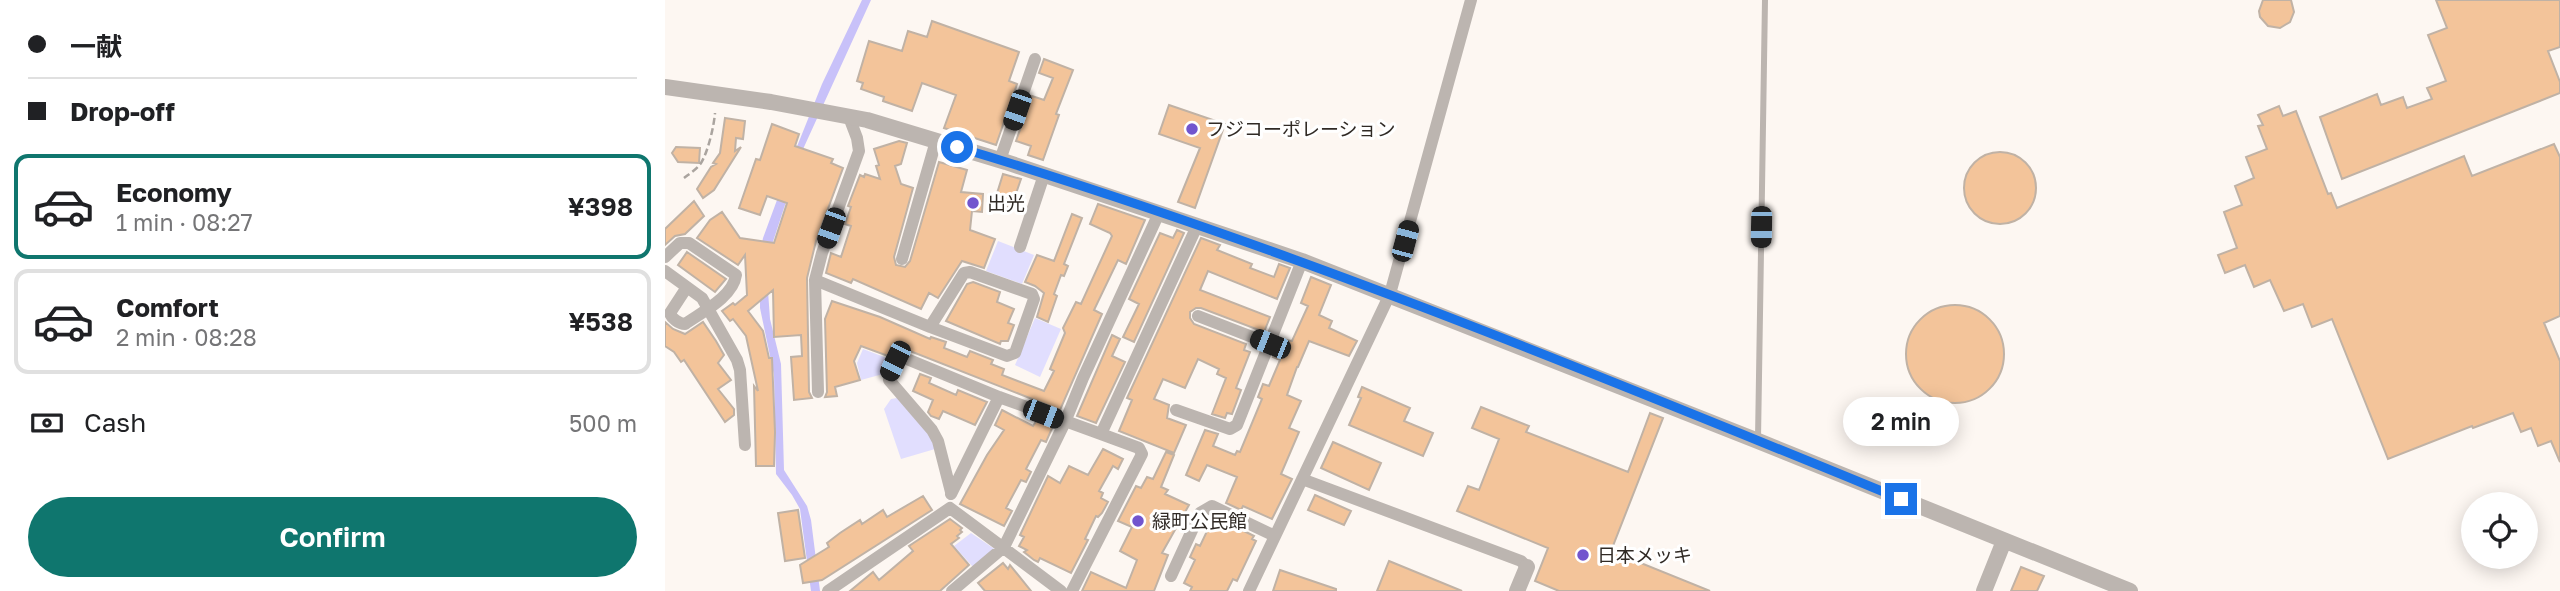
<!DOCTYPE html>
<meta charset="utf-8">
<style>
:root{--surface:#fff;--page:#f2f2f2;--text:#202124;--muted:#757577;--line:#e0e0e0;--accent:#0f766e}
body{margin:0;font-family:"Golos Text","Noto Sans JP",sans-serif;background:var(--page);color:var(--text);height:100vh;display:flex;flex-direction:column;font-size:26px;white-space:nowrap}
*{box-sizing:border-box;margin:0}
p{font-size:23px;color:var(--muted)}
.icon{flex:none;width:38px;height:38px;fill:none;stroke:currentColor;stroke-width:2;stroke-linecap:round;stroke-linejoin:round}
.map{position:relative;flex:1;overflow:hidden}
.details{display:flex;flex-direction:column;background:var(--surface);width:665px}
.details>*{flex:none}
.guide{display:grid;align-content:center;height:154px;padding:0 28px;background:var(--surface)}
.tools{position:absolute;left:1796px;top:492px;display:grid;gap:14px}
.tools a{display:grid;place-items:center;width:77px;height:77px;border-radius:50%;background:var(--surface);box-shadow:0 4px 18px #0003;font-size:35px}
.end{position:absolute;width:32px;height:32px;margin:-16px;border:9px solid #1a73e8;background:#fff;box-shadow:0 0 0 4px #fff}
.from{border-radius:50%}
.bubble{position:absolute;height:49px;border-radius:24px;background:var(--surface);box-shadow:0 4px 18px #0003;font-size:23px;font-weight:600;line-height:49px;text-align:center}
.car{position:absolute;width:21px;height:42px;margin:-21px -10px;border-radius:9px;box-shadow:0 0 5px 2px #0007;background:linear-gradient(#222 24%,#8ab4d8 0 40%,#222 0 76%,#8ab4d8 0 86%,#222 0)}
.guide b{display:flex;align-items:center;gap:24px;height:66px;font-size:26px}
.guide b+b{border-top:2px solid var(--line)}
.guide i{width:18px;height:18px;background:var(--text)}
ul{padding:0;list-style:none}
li{display:flex;align-items:center;gap:21px;height:105px;margin:0 14px 10px;padding:0 14px;border:4px solid var(--line);border-radius:14px}
li div{flex:1}
li b{display:block;font-size:26px}
li em{font-style:normal;font-weight:600}
li.selected{border-color:var(--accent)}
li>.icon{width:63px;height:63px;stroke-width:1.5}
.pay{display:flex;align-items:center;gap:18px;height:77px;padding:0 28px;font-size:26px}
.pay p{margin-inline-start:auto}
.button{display:flex;gap:14px;margin-top:auto;padding:14px 28px}
.button a{flex:1;height:80px;border-radius:42px;background:var(--accent);color:#fff;font-size:28px;font-weight:600;line-height:80px;text-align:center}
main{display:flex;flex:1;min-height:0}
.map>svg:first-child{display:block}
</style>
<main>
<section class="details">
<div class="guide">
<b><i class="from"></i>一献</b>
<b><i></i>Drop-off</b>
</div>
<ul>
<li class="selected"><svg class="icon" aria-label="car" viewBox="0 0 24 24"><path d="M5 17H2v-5l4-1 3-4h7l3 4 3 1v5h-3M9 17h6M6 11h13"/><circle cx="7" cy="17" r="2"/><circle cx="17" cy="17" r="2"/></svg><div><b>Economy</b><p>1 min · 08:27</p></div><em>¥398</em></li>
<li><svg class="icon" aria-label="car" viewBox="0 0 24 24"><path d="M5 17H2v-5l4-1 3-4h7l3 4 3 1v5h-3M9 17h6M6 11h13"/><circle cx="7" cy="17" r="2"/><circle cx="17" cy="17" r="2"/></svg><div><b>Comfort</b><p>2 min · 08:28</p></div><em>¥538</em></li>
</ul>
<div class="pay"><svg class="icon" aria-label="cash" viewBox="0 0 24 24"><path d="M3 7h18v10H3z"/><circle cx="12" cy="12" r="2"/></svg>Cash<p>500 m</p></div>
<div class="button"><a>Confirm</a></div>
</section>
<div class="map">
<svg width="1895" height="591" viewBox="0 0 1895 591">
<rect width="100%" height="100%" fill="#fdf7f2"/>
<path fill="#e1defe" d="M333,241l36,14 -12,29 -36,-13z
M370,318l26,11 -21,48 -25,-12z
M198,349l29,11 -9,14 -22,6 -4,-17z
M232,398l34,39 4,12 -34,10 -17,-50 7,-10z
M306,533l25,17 -23,17 -19,-21z"/>
<path fill="#c8c1f9" d="M197,0h9l-67,147 -38,116 4,56 11,45 3,106 23,36 4,14 9,71h-9l-11,-82 -8,-14 -16,-21 -2,-99 -14,-67v-55l3,-15 31,-84 28,-70z"/>
<path fill="#f3c49a" stroke="#c0b2a5" stroke-width="2" d="M1598,0h28l3,12 -4,10 -10,6 -12,-2 -8,-9 -1,-6z
M1771,0h124v47l-12,4 12,31v11l-218,86 -22,-62 57,-23 4,11 22,-8 4,11 25,-9 -5,-11 19,-7 -18,-46 19,-7z
M267,21l87,31 -10,29 8,3 -21,61 -52,-17 12,-33 -34,-12 -10,28 -29,-10 1,-4 -23,-8 2,-6 -6,-2 12,-40 33,10 6,-20 19,6z
M379,59l29,11 -17,44 3,1 -16,45 -15,-5 3,-9 -15,-5 16,-45 12,4 9,-22 -14,-5z
M504,105l56,19 -30,84 -17,-6 22,-54 -41,-14z
M1614,106l4,10 13,-5 32,83 3,-1 6,15 127,-52 8,20 82,-32 6,13v159l-16,7 16,38v101l-9,-21 -13,5 -7,-18 -10,4 -8,-19 -40,15 -1,-2 -84,33 -56,-140 -20,8 -9,-23 -19,7 -14,-31 -16,7 -9,-22 -20,8 -7,-18 19,-7 -13,-36 18,-7 -7,-19 19,-8 -8,-21 21,-8 -9,-23 5,-1 -5,-10z
M60,118l20,3 -2,18 -7,-1 -1,13 6,-4 -27,43 -11,8 -6,-9 14,-22 5,-3 -3,-1 7,-10z
M107,124l27,10 -4,12 38,13 -2,4 12,5 -27,73 -9,37 2,114 3,6 -18,2 -3,-43 11,-1 -1,-21 -27,2 -1,-47 -25,21 15,20 6,27h3l3,74 -1,34h-18l-2,-80 4,5 -12,-55 -13,-17 -3,2 -8,-10 11,-8 2,2 12,-10 -2,-40 -7,10 -41,-27 13,-18 12,-8 18,26 34,5 13,-40 -20,-7 -7,19 -21,-7 17,-49 4,1z
M234,141l8,2 -6,21 -6,2 6,18 12,4 -19,69 2,8 9,2 5,-6 29,-99 28,8 -6,22 22,2 -1,18 -10,-1 -2,19 25,9 -11,29 -22,-7 -24,37 -9,-5 -8,16 -68,-30 -2,4 -25,-10 5,-20 10,4 10,-31 -6,-2 6,-17 -3,-1 12,-31 4,2 1,-3 15,5 -4,-13 3,-1 -5,-16z
M11,147l24,1 -1,15 -21,-1 -6,-9z
M1299 188a36 36 0 1 1 72 0a36 36 0 1 1-72 0Z
M338,174l18,5 -10,29 -17,-5z
M29,201l10,15 -19,18 -10,2 -10,9v-16z
M433,204l47,16 -19,44 -8,-4 -24,50 8,4 -42,96 -155,-61 -14,-2 -3,9 -27,-10 -7,15 6,19 -25,7 2,9 -12,1 2,-5 -2,-73 7,-18 48,16 50,22 1,-2 15,5 -2,6 23,9 3,-6 23,9 -2,4 13,5 -2,6 42,16 10,-20 -4,-2 15,-36 -2,-5 13,-26 5,2 31,-68 -2,-3 -20,-9z
M407,214l10,4 -18,46 4,2 -4,10 -3,-1 -7,19 3,2 -9,26 -11,-5 7,-24 -9,-7 -10,-4 12,-27 17,6z
M512,230l7,3 -50,109 -11,-5 16,-33 -10,-5 31,-66 13,5z
M536,238l19,7 -3,5 35,14 -2,4 24,9 5,-13 11,4 -13,31 -69,-28 -8,19 70,27 -6,15 -63,-24h-5l-6,4v6l4,6 52,20 -2,6 6,2 -14,36 5,2 -9,24 -5,-1 -2,5 -13,-4 14,-36 -9,-4 2,-5 -21,-10 -13,29 -22,-9 -9,20 15,6 -2,13 19,7 -12,28 -55,-22 13,-31 -5,-2z
M22,252l39,27 -11,13 -37,-27z
M646,277l20,8 -12,30 13,6 -3,7 28,13 -8,15 -40,-15 -11,26h-1l-10,28 14,6 -12,27 10,4 -18,42 11,5 -20,40 -29,-13 -2,4 -15,-7 11,-26 -30,-12 -8,16 -13,-6 19,-45 13,4 -5,12 22,9 2,-4 3,1 22,-53 -4,-2 5,-13 6,2 11,-26 -7,-3 7,-18 12,2 16,-35 -7,-3z
M308,282l27,10 -3,10 17,7 -6,14 6,2 -6,16h-7l-1,3 -54,-23 21,-37z
M1241 354a49 49 0 1 1 98 0a49 49 0 1 1-98 0Z
M0,322l8,7 12,5 18,-12 13,19 8,14 -6,8 13,17 -13,9 16,20v6l-9,7 -41,-62 -3,2 -7,-10 -9,-6z
M447,335l8,4 -8,17 13,6 -29,61 -19,-7z
M255,374l11,4 -2,5 27,12 2,-5 29,12 -12,23 -32,-14 -4,8 -8,-3 -3,-4 5,-12 -20,-9z
M697,387l48,21 -6,13 29,12 -10,23 -74,-31 12,-27 -3,-1z
M816,407l48,19 -3,6 102,40 22,-59 13,5 -52,133 99,40h-151l-24,-10 13,-33 -91,-37 11,-25 11,4 20,-51 -27,-11z
M337,410l31,16 4,-6 16,6 -7,16 -5,-2 -15,29 5,3 -5,10 -5,-2 -15,28 6,3 -8,15 -44,-22 27,-49 17,-25 -9,-5z
M668,442l48,21 -12,27 -48,-22z
M438,449l20,10 -5,10 -5,-3 -14,25 4,2 -2,5 7,4 -6,11 -4,4 -2,-1 -11,23 3,1 -17,33 -31,-15 -2,4 -4,-2 -10,-8 3,-2 -8,-4 5,-9 -4,-2 28,-59 12,7 9,-17 19,9z
M501,452l8,3 -13,32 7,3 -3,4 24,11 -27,48 6,2 -14,36h-72l9,-19 35,16 11,-28 -17,-9 12,-24 -14,-6 18,-35 5,2 6,-11 6,2z
M650,495l36,16 -7,14 -36,-15z
M258,496l9,14 -110,70 -19,3 -3,-18 29,-18 -2,-4 13,-10 20,-13 2,4 21,-14 4,7z
M133,510l7,48 -20,3 -7,-48z
M553,518l36,18 -2,3 4,2 -19,40 -4,-2 -6,12h-37l2,-4 -8,-4 11,-23 -5,-3 6,-13 4,2 9,-19 3,2z
M285,519l12,9 -2,2 2,2 -5,4 2,2 -8,6 18,21 -29,26h-90l23,-19 6,8 34,-29 -4,-5z
M724,561l73,30h-85z
M338,563l5,6 2,-4 21,26h-46l-7,-8z
M1356,567l23,9 -7,15h-26z
M615,570l56,19v2h-63z"/>
<g fill="none" stroke-linecap="round" stroke-linejoin="round">
<path stroke="#aaa49f" stroke-width="2.5" stroke-dasharray="7 3.5" stroke-linecap="butt" d="M19,178c5,-4 13,-9 17,-15 7,-11 13,-37 14,-50"/>
<path stroke="#bcb5b0" stroke-width="6" d="M1093,439l7,-439"/>
<path stroke="#bcb5b0" stroke-width="12" d="M184,117l8,21 2,13 -37,102 -7,27 115,47 77,29 8,-3 19,-54 -2,-5 -62,-22 -6,1 -34,54
M335,160l35,-101
M355,247l24,-72
M0,257l15,-14h9l47,32c-3,22 -34,37 -51,49 -6,0 -14,-6 -15,-11l17,-26
M237,259l34,-118
M0,271l37,27 35,62 3,10 5,75
M150,280l3,112
M533,316l72,28
M511,410l54,19 7,-4 65,-164
M637,479l219,82 6,6
M286,492l-13,-51 -6,-11 -43,-50c-1,-10 4,-18 13,-23l97,40 102,37 96,-208
M286,494l48,-97
M506,576l29,-63 12,-7 63,30
M163,591l122,-83 111,83
M287,591l52,-44 61,-125 18,-44 76,-165
M407,591l70,-137 -3,-6 -38,-14
M584,591l141,-297 81,-294"/>
<path stroke="#bcb5b0" stroke-width="16" d="M0,87l106,15 96,18 139,42 296,99 456,180 372,150
M852,591l10,-24
M1319,591l20,-50"/>
</g>
<g fill="none" stroke-linecap="round" stroke-linejoin="round">
<path stroke="#1a73e8" stroke-width="9" d="M292,147c322,96 634,225 944,352"/>
</g>
<g fill="#7255ce" stroke="#fff" stroke-width="2.5">
<circle cx="527" cy="129" r="7"/>
<circle cx="308" cy="203" r="7"/>
<circle cx="473" cy="521" r="7"/>
<circle cx="918" cy="555" r="7"/>
</g>
<g text-anchor="middle" stroke-width="6" stroke-linejoin="round" paint-order="stroke">
<g font-size="19" fill="#302a25" stroke="#fff" text-anchor="start">
<text x="541" y="136">フジコーポレーション</text>
<text x="322" y="210">出光</text>
<text x="487" y="528">緑町公民館</text>
<text x="932" y="562">日本メッキ</text>
</g>
</g>
</svg>
<div class="tools">
<a><svg class="icon" aria-label="locate" viewBox="0 0 24 24"><circle cx="12" cy="12" r="6"/><path d="M12 2v4M12 18v4M2 12h4M18 12h4"/></svg></a>
</div>
<i class="end from" style="left:292px;top:147px"></i>
<i class="end" style="left:1236px;top:499px"></i>
<div class="bubble" style="left:1178px;top:397px;width:116px">2 min</div>
<i class="car" style="left:352px;top:110px;rotate:199deg"></i>
<i class="car" style="left:1096px;top:227px;rotate:181deg"></i>
<i class="car" style="left:166px;top:228px;rotate:200deg"></i>
<i class="car" style="left:740px;top:241px;rotate:15deg"></i>
<i class="car" style="left:605px;top:344px;rotate:292deg"></i>
<i class="car" style="left:230px;top:361px;rotate:206deg"></i>
<i class="car" style="left:378px;top:414px;rotate:111deg"></i>
</div>
</main>
